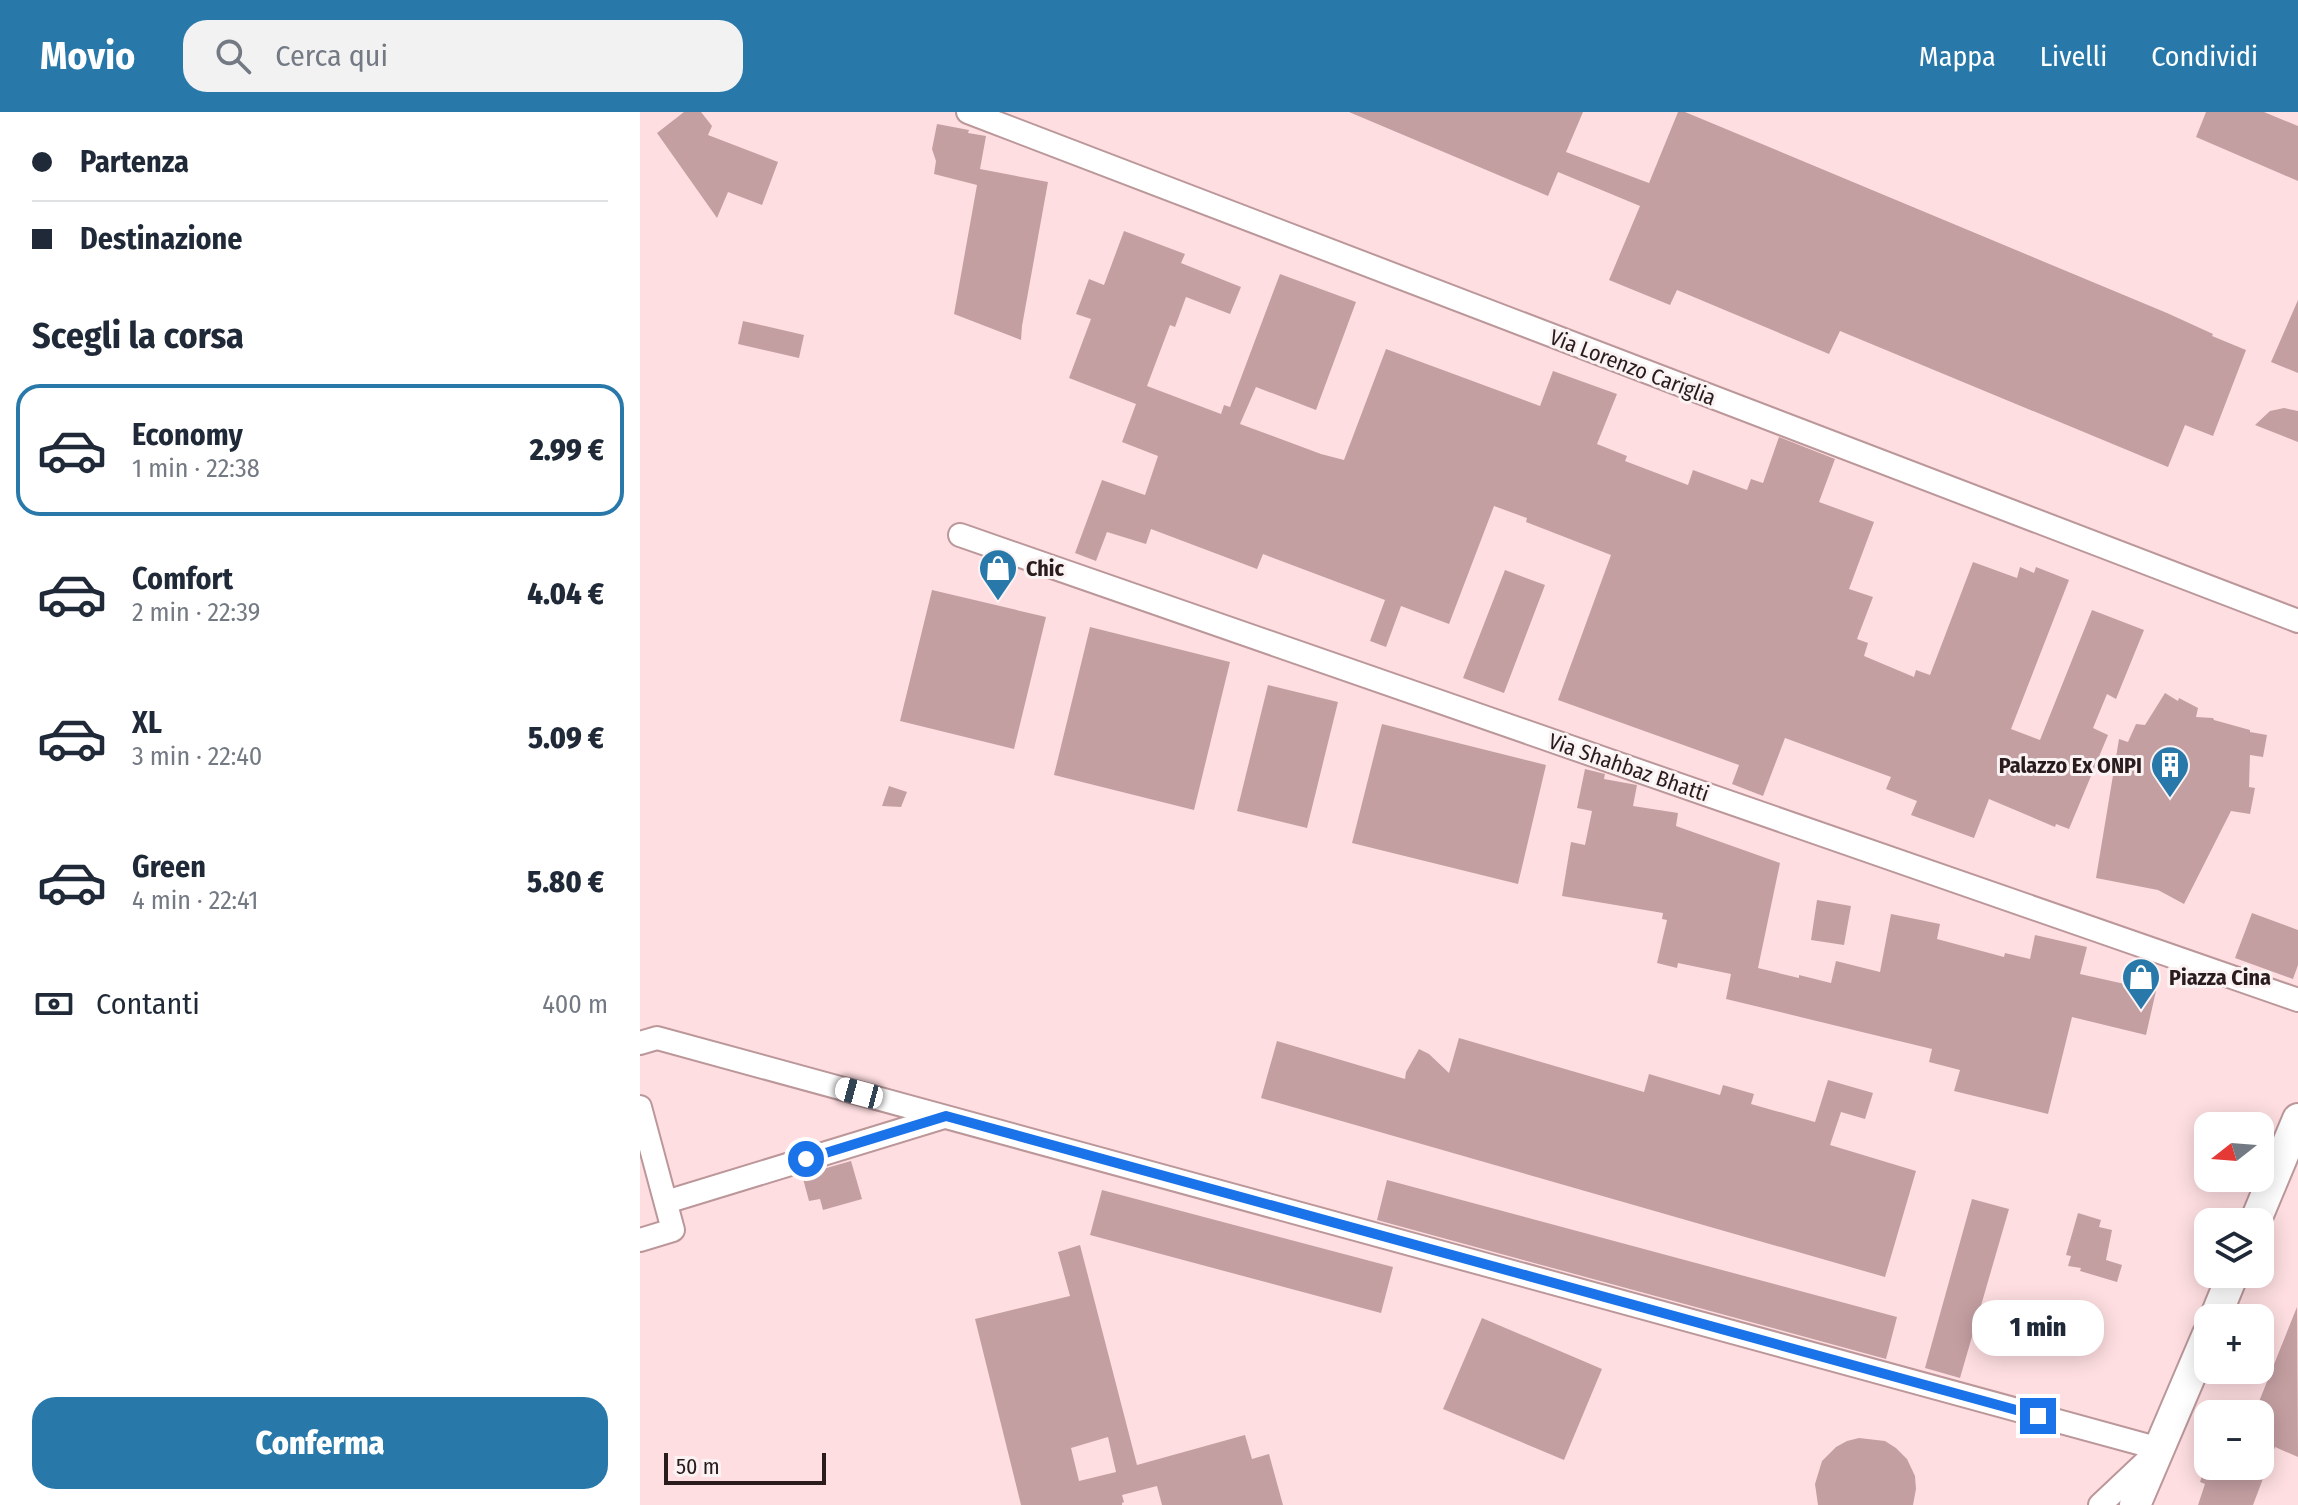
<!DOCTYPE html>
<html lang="it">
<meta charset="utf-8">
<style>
:root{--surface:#fff;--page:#f2f2f3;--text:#1f2937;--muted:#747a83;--line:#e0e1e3;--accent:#2879aa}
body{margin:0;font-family:"Fira Sans Condensed",sans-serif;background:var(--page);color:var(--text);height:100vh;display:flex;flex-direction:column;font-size:30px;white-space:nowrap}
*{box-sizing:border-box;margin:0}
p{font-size:26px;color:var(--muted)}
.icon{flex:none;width:44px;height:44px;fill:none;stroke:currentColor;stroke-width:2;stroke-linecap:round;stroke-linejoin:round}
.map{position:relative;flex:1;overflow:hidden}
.side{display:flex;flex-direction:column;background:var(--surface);width:640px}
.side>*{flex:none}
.guide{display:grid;align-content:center;height:176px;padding:0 32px;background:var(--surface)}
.needle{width:52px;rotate:253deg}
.controls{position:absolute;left:1554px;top:1000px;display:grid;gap:16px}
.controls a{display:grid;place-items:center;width:80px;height:80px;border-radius:16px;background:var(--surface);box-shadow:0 4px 20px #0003;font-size:40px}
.scale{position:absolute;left:24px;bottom:20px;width:162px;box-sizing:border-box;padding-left:8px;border:4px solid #2a1c1d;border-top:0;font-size:22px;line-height:28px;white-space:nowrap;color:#2a1c1d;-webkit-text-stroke:6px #faf2f3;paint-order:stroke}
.end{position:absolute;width:36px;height:36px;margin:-18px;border:10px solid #1a73e8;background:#fff;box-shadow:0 0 0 4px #fff}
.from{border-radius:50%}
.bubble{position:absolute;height:56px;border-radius:24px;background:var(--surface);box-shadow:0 4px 20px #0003;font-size:26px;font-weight:800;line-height:56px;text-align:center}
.car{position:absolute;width:24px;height:48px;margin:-24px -12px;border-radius:10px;box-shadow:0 0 6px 2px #0007;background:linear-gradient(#fff 24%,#345 0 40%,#fff 0 76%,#345 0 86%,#fff 0)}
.guide b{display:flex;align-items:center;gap:28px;height:76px;font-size:30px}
.guide b+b{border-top:2px solid var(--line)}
.guide i{width:20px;height:20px;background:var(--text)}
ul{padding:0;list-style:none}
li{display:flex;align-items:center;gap:24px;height:132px;margin:0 16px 12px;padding:0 16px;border:4px solid transparent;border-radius:24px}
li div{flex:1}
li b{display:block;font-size:30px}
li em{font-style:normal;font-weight:800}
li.on{border-color:var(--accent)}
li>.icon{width:72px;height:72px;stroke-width:1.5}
h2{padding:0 32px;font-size:36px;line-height:96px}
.pay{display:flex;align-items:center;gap:20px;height:88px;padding:0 32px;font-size:30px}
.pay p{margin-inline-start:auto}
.button{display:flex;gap:16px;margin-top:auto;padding:16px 32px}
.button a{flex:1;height:92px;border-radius:24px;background:var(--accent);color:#fff;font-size:32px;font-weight:800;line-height:92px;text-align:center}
header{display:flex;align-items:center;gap:48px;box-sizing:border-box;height:112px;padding:0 40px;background:var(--accent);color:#fff}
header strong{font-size:38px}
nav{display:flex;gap:44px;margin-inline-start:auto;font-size:28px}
.search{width:560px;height:72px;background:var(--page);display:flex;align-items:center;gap:20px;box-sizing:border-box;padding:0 28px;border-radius:24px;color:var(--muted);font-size:30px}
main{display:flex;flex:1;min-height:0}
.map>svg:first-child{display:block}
</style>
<header>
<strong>Movio</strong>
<div class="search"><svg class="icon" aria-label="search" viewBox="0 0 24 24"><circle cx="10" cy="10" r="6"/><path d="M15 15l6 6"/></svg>Cerca qui</div>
<nav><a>Mappa</a><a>Livelli</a><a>Condividi</a></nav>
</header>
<main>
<section class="side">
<div class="guide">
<b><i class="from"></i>Partenza</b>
<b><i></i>Destinazione</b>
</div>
<h2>Scegli la corsa</h2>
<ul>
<li class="on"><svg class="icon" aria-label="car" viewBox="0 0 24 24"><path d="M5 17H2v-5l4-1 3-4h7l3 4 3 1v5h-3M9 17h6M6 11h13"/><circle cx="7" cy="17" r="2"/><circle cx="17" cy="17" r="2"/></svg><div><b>Economy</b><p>1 min · 22:38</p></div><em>2.99 €</em></li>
<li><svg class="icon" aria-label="car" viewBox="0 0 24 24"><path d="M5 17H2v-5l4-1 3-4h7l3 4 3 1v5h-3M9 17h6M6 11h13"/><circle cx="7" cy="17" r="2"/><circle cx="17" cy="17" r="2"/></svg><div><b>Comfort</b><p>2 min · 22:39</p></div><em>4.04 €</em></li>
<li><svg class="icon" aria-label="car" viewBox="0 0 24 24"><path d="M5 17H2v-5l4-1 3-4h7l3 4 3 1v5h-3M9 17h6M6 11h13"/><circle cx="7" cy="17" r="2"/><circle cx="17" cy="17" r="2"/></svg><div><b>XL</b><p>3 min · 22:40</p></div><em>5.09 €</em></li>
<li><svg class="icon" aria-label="car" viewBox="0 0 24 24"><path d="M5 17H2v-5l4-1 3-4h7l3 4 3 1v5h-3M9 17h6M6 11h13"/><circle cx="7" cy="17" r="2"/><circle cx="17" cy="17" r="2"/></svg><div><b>Green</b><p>4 min · 22:41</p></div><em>5.80 €</em></li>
</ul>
<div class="pay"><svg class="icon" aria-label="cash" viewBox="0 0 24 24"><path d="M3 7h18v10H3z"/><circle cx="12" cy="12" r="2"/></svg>Contanti<p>400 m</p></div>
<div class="button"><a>Conferma</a></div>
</section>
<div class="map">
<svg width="1658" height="1393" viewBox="0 0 1658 1393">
<rect width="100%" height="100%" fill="#fedee1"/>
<path fill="#c49fa2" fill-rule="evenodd" d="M44,0h17l11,14 -4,9 70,27 -16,43 -34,-13 -11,26 -60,-85z
M709,0h234l-17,40 83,31 29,-71h7l482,201 46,21 -1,2 34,14 -33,86 -28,-11 -17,42 -328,-136 -11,23 -152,-64 -7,15 -61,-25 31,-74 -82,-34 -10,24z
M1566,0h58l34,14v55l-102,-44z
M297,12l32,6 -1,3 18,3 -6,33 68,13 -26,144 -1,14 -67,-26 23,-129 -43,-11 2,-13 -4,-12z
M484,119l61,23 -4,9 60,24 -11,27 -44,-17 -11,30 -5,-2 -23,61 74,28 3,-9 6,2 50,-133 76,28 -40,108 -60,-23 -16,37 81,30 23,6 42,-111 154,57 13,-35 64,23 -20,50 30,12 -2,5 63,24 5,-15 54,20 4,-11 12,4 16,-46 56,22 -16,43 55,20 -25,67 24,8 -16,42 11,4 -4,13 50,21 2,-7 14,5 43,-113 44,16 3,-11 14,6 2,-6 33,13 -58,149 29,11 52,-130 52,20 -28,69 -9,-5 -14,34 15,7 -39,94 -13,-5 -1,3 -66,-28 -15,39 -63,-23 6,-14 -31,-12 5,-12 -106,-39 -22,58 -31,-12 7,-19 -181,-65 53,-145 -85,-33 1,-4 -33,-12 -45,118 -48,-18 -15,41 -16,-6 15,-41 -122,-46 -6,15 -106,-40 -5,15 -39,-12 -11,29 -21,-8 27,-73 43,15 13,-39 -36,-14 14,-38 -67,-26 22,-59 -15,-5 13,-35 15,6z
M1658,188v73l-27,-11z
M103,209l61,14 -5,23 -61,-14z
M1644,296l14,3v31l-43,-17 15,-14z
M865,458l40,15 -41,108 -41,-15z
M292,478l114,27 -32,132 -114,-28z
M450,515l140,35 -36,148 -140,-35z
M628,573l70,17 -31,126 -70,-17z
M1525,581l13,8 1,-3 19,10 -2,9 17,1 1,2 36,10v2l17,3 -4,22 -13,-2 -1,32 6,1 -5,26 -19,-3 -47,93 -26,-14 -62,-12 23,-139 9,3 8,-18 9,1z
M742,612l164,41 -28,119 -166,-41z
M945,657l20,5 -1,5 33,6 -4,21 45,7 -2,13 104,37 -22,105 41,10v-3l32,8 5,-22 44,11 11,-58 49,10 -3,15 67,18 1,-4 25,6 5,-24 52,12 -7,27 76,17 -10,44 -74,-18 -24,97 -94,-23 6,-21 -31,-8 3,-13 -206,-50 5,-25 -53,-11 -1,5 -20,-5 10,-43 -5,-1 1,-6 -101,-17 9,-54 14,3 7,-34 -15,-3z
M249,674l18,6 -6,15 -19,-1z
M1177,788l34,6 -7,39 -33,-5z
M1612,801l46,17v35l-5,14 -58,-21z
M819,926l185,54 5,-18 71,21 3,-10 31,9 -3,10 64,18 13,-42 45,13 -8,26 -24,-7 -11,33 86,26 -31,106 -624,-179 16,-57 128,38 1,-7 13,-23 10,5 20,19z
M211,1049l11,38 -39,11 -3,-11 -11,2 -7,-26z
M747,1068l510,137 -11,42 -509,-139z
M462,1078l291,77 -12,46 -291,-78z
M1332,1087l37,10 -49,169 -35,-10z
M1438,1101l23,7 -2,7 13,3 -6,30 16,5 -5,17 -37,-11 1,-3 -13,-2 3,-10 -5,-1z
M440,1133l57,220 108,-30 7,24 17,-5 14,51h-121l-5,-19 -35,9 2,7 -2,1v2h-101l-46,-186 95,-23 -12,-44zM468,1325l8,35 -37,9 -8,-33z
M1657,1195l1,150 -23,-10 -22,58h-55l7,-21 -5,-2 6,-18 20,7 2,-5h32v-52h-6z
M842,1206l120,51 -38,91 -121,-51z
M1219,1326l26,3 11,7 11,11 8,17 1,13 -3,16h-95l-3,-21 7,-23 14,-14 11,-6z"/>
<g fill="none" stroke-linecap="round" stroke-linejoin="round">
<g stroke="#bb979a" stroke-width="26">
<path id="street" d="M328,0l1330,509
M320,423l1338,465
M0,931l17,-5 1503,411
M0,995l33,123 -33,10
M26,1090l278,-85
M1460,1393l53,-50"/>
</g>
<g stroke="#bb979a" stroke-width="34">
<path id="secondary" d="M1615,1110l43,-103
M1575,1206l18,-44
M1495,1393l73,-171"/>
</g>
<use href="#street" stroke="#fff" stroke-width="22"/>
<use href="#secondary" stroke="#fff" stroke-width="30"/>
</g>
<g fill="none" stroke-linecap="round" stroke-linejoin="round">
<path stroke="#1a73e8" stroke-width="10" d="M166,1047l140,-43 1092,300"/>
</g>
<defs>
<g id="shop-pin" transform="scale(2)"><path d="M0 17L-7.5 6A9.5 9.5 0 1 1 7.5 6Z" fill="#2879aa" stroke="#faf2f3"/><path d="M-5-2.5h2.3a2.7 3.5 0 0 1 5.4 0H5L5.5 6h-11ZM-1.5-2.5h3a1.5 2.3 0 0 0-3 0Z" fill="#fff"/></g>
<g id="building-pin" transform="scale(2)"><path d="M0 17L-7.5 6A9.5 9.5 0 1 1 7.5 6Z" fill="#2879aa" stroke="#faf2f3"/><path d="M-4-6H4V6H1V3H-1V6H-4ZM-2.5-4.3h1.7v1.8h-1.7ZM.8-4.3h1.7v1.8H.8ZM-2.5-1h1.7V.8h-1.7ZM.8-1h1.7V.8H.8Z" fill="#fff"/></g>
</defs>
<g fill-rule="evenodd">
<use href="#shop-pin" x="358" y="456"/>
<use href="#building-pin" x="1530" y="653"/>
<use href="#shop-pin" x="1501" y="865"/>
</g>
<g text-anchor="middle" stroke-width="6" stroke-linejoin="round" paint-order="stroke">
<g font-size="22" fill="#2a1c1d" stroke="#faf2f3">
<text transform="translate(993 255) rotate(21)" y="8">Via Lorenzo Cariglia</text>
<text transform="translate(989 655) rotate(19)" y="8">Via Shahbaz Bhatti</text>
</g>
<g font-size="22" font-weight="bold" fill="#2a1c1d" stroke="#faf2f3" text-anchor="start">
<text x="386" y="464">Chic</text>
<text x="1502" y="661" text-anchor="end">Palazzo Ex ONPI</text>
<text x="1529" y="873">Piazza Cina</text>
</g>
</g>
</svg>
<div class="controls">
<a><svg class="needle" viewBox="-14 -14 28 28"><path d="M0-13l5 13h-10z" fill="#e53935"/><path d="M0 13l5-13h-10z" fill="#747a83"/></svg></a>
<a><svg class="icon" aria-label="layers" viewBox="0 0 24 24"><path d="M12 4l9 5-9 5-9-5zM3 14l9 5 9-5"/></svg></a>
<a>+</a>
<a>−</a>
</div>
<div class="scale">50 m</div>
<i class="end from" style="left:166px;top:1047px"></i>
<i class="end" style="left:1398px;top:1304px"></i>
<div class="bubble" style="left:1332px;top:1188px;width:132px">1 min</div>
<i class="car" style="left:219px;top:981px;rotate:285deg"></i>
</div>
</main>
